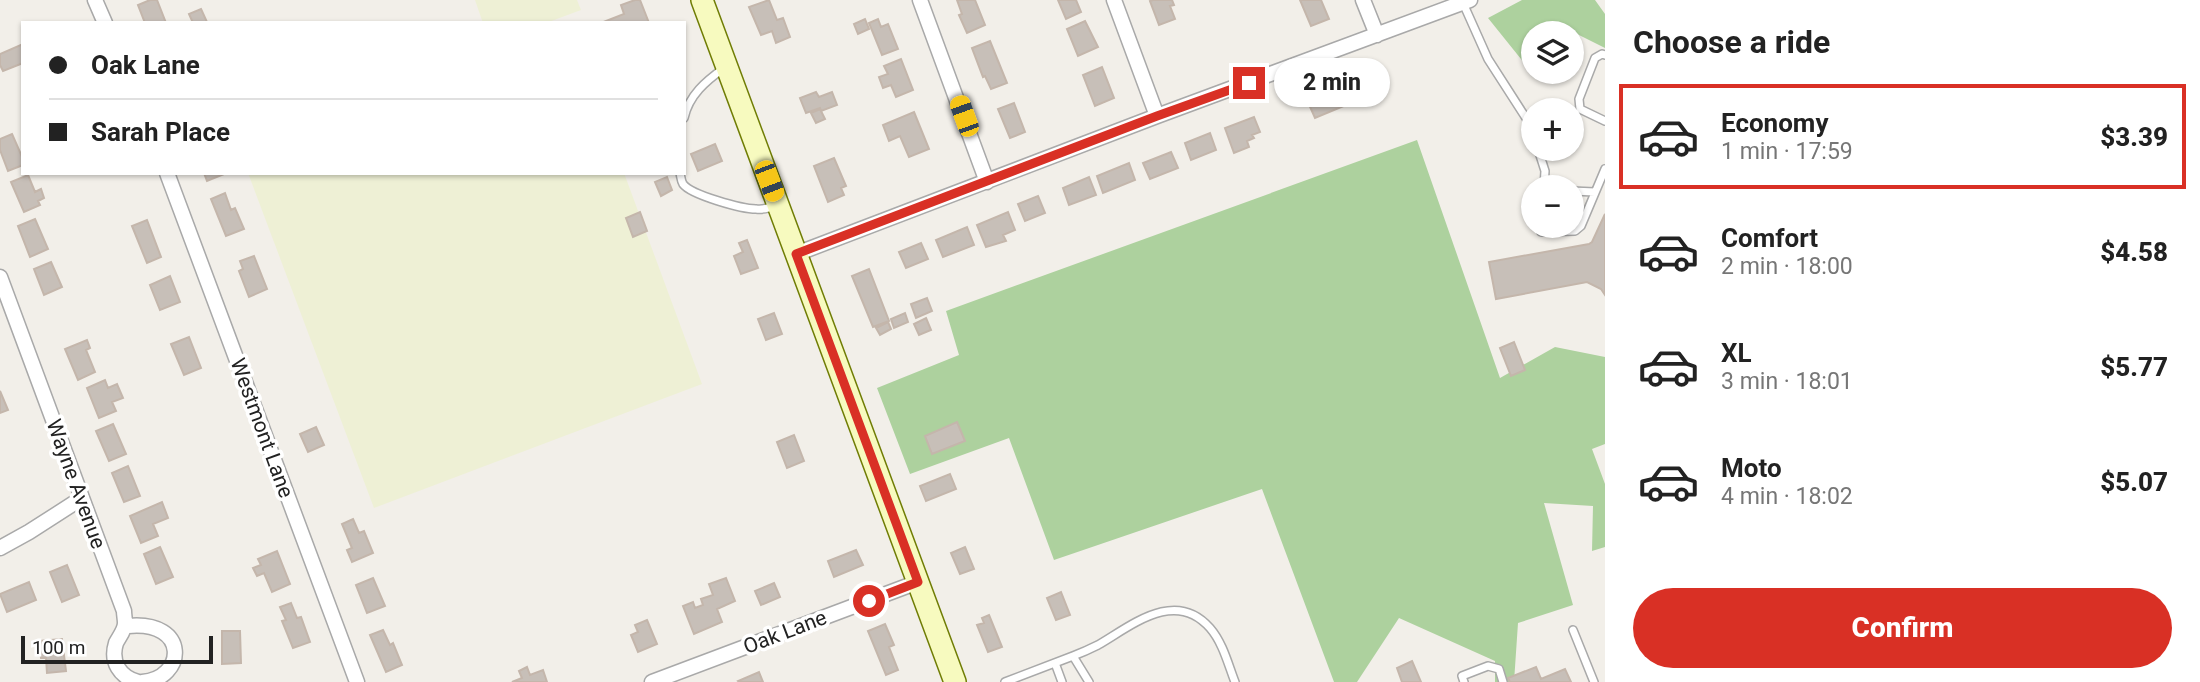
<!DOCTYPE html>
<meta charset="utf-8">
<style>
:root{--surface:#fff;--page:#f2f2f2;--text:#222;--muted:#767676;--line:#e0e0e0;--accent:#d93025}
body{margin:0;font-family:Roboto,sans-serif;background:var(--page);color:var(--text);height:100vh;display:flex;flex-direction:column;font-size:26px;white-space:nowrap}
*{box-sizing:border-box;margin:0}
p{font-size:23px;color:var(--muted)}
.icon{flex:none;width:38px;height:38px;fill:none;stroke:currentColor;stroke-width:2;stroke-linecap:round;stroke-linejoin:round}
.map{position:relative;flex:1;overflow:hidden}
.panel{display:flex;flex-direction:column;background:var(--surface);width:595px}
.panel>*{flex:none}
.top-card{position:absolute;left:21px;top:21px;width:665px;height:154px;border-radius:0px;box-shadow:0 2px 5px #0004;display:grid;align-content:center;height:154px;padding:0 28px;background:var(--surface)}
.controls{position:absolute;left:1521px;top:21px;display:grid;gap:14px}
.controls a{display:grid;place-items:center;width:63px;height:63px;border-radius:50%;background:var(--surface);box-shadow:0 2px 5px #0004;font-size:35px}
.scale{position:absolute;left:21px;bottom:18px;width:192px;box-sizing:border-box;padding-left:7px;border:4px solid #222;border-top:0;font-size:19px;line-height:24px;white-space:nowrap;color:#222;-webkit-text-stroke:5px #fff;paint-order:stroke}
.end{position:absolute;width:32px;height:32px;margin:-16px;border:9px solid #d93025;background:#fff;box-shadow:0 0 0 4px #fff}
.from{border-radius:50%}
.bubble{position:absolute;height:49px;border-radius:24px;background:var(--surface);box-shadow:0 2px 5px #0004;font-size:23px;font-weight:800;line-height:49px;text-align:center}
.car{position:absolute;width:21px;height:42px;margin:-21px -10px;border-radius:9px;box-shadow:0 0 5px 2px #0007;background:linear-gradient(#f5c518 24%,#345 0 40%,#f5c518 0 76%,#345 0 86%,#f5c518 0)}
.top-card b{display:flex;align-items:center;gap:24px;height:66px;font-size:26px}
.top-card b+b{border-top:2px solid var(--line)}
.top-card i{width:18px;height:18px;background:var(--text)}
ul{padding:0;list-style:none}
li{display:flex;align-items:center;gap:21px;height:105px;margin:0 14px 10px;padding:0 14px;border:4px solid transparent;border-radius:0px}
li div{flex:1}
li b{display:block;font-size:26px}
li em{font-style:normal;font-weight:800}
li.active{border-color:var(--accent)}
li>.icon{width:63px;height:63px;stroke-width:1.5}
h2{padding:0 28px;font-size:32px;line-height:84px}
.cta{display:flex;gap:14px;margin-top:auto;padding:14px 28px}
.cta a{flex:1;height:80px;border-radius:42px;background:var(--accent);color:#fff;font-size:28px;font-weight:800;line-height:80px;text-align:center}
main{display:flex;flex:1;min-height:0}
.map>svg:first-child{display:block}
</style>
<main>
<div class="map">
<svg width="1605" height="682" viewBox="0 0 1605 682">
<rect width="100%" height="100%" fill="#f2efe9"/>
<path fill="#eef0d5" d="M475,0h102l4,10 -35,13h-63z
M248,173h376l78,211 -328,124z"/>
<path fill="#add19e" d="M1522,0h73l10,14v34l-34,-17 -3,2h-35v32l-4,4 -41,-51z
M1417,140l83,238 55,-31 50,10v87l-13,5 13,35v63l-13,4 1,-45 -49,-3 29,102 -55,18 -4,59h-19v-21l-96,-43 -42,64h-23l-72,-193 -208,71 -45,-122 -99,36 -33,-86 82,-33 -13,-44z"/>
<path fill="#c7bfb8" stroke="#c4b6ab" stroke-width="2" d="M150,0h7l9,23h-21l-7,-18z
M635,0h5l9,23h-48l23,-9 -3,-9z
M769,0l8,20 6,-2 7,19 -14,6 -4,-12 -11,4 -12,-28z
M957,0h18l10,25 -18,8 -8,-18 3,-1z
M1058,0h18l5,12 -15,7z
M1153,0h19l2,5 -4,1 5,13 -16,6 -9,-24z
M1300,0h21l8,19 -18,7z
M201,9l6,13 -14,1 -4,-9z
M865,19l4,10 -11,5 -4,-10z
M878,19l3,8 7,-3 10,25 -16,6 -13,-32z
M1085,21l13,26 -20,9 -11,-27z
M990,41l17,42 -16,6 -6,-13 -2,1 -11,-29z
M23,44v19l-20,8 -3,-6v-11z
M901,59l12,31 -17,7 -5,-12 -8,3 -4,-11 9,-3 -4,-8z
M1102,67l12,31 -19,8 -12,-31z
M1355,80l8,18 -48,20 -8,-18z
M816,92l3,5 13,-5 5,13 -16,6 -1,-3 -14,5 -6,-15z
M1014,103l11,29 -15,6 -12,-29z
M820,109l5,10 -9,4 -5,-10z
M914,112l15,37 -20,8 -9,-21 -11,5 -6,-16z
M1254,117l6,15 -8,3 2,3 -7,3 2,6 -15,6 -9,-25z
M1210,133l6,17 -25,10 -6,-17z
M12,134l11,25v6l-15,6 -8,-21v-11z
M715,144l7,17 -24,10 -7,-17z
M1171,152l7,16 -28,11 -7,-16z
M834,158l12,28 -5,2 3,7 -16,7 -14,-36z
M1129,163l6,17 -32,13 -6,-17z
M204,173h20v1l-17,7z
M28,175l7,17 6,-3 3,9 -6,3 2,4 -16,7 -13,-30z
M667,177l5,13 -11,6 -6,-14z
M1089,177l7,18 -27,10 -6,-17z
M225,193l6,17 4,-2 9,21 -18,7 -15,-37z
M1038,196l7,17 -20,8 -7,-17z
M640,212l7,19 -14,6 -7,-19z
M1008,212l7,18 -12,5 3,6 -20,6 -9,-22z
M1605,214v81l-4,-6 -14,-7 -91,17 -7,-37 100,-18 3,-2z
M35,219l13,30 -18,8 -12,-31z
M147,220l14,37 -14,6 -15,-37z
M967,227l7,18 -31,12 -7,-17z
M747,240l11,28 -17,6 -7,-18 9,-4 -4,-9z
M921,243l7,16 -22,9 -7,-16z
M254,256l13,33 -18,8 -10,-26 4,-2 -3,-8z
M51,262l11,25 -18,8 -10,-26z
M869,269l20,52 -16,6 -21,-51z
M170,276l10,26 -20,8 -10,-25z
M927,298l5,13 -16,7 -5,-14z
M774,313l8,21 -16,6 -8,-21z
M905,313l3,9 -14,6 -3,-9z
M926,318l5,12 -12,5 -5,-11z
M888,322l3,7 -11,6 -4,-7z
M189,337l12,31 -17,7 -13,-31z
M87,340l3,8 -4,2 9,22 -17,8 -13,-31z
M1514,342l11,28 -14,6 -11,-28z
M105,380l3,8 9,-4 6,14 -11,4 4,9 -17,7 -12,-30z
M0,391l8,19 -8,3z
M957,422l8,19 -33,13 -7,-18z
M113,424l13,30 -17,7 -13,-30z
M316,427l8,18 -16,7 -8,-18z
M794,435l10,26 -17,7 -10,-26z
M128,466l12,30 -16,6 -12,-29z
M950,474l6,15 -30,12 -6,-15z
M162,502l6,16 -15,6 5,12 -17,7 -11,-27z
M353,519l6,14 5,-2 9,22 -21,9 -5,-12 5,-2 -10,-24z
M160,547l13,30 -17,7 -12,-30z
M965,547l9,22 -14,5 -9,-21z
M856,550l7,15 -29,12 -6,-16z
M277,551l13,33 -18,8 -8,-19 -7,3 -4,-8 8,-3 -3,-6z
M67,565l12,30 -17,7 -12,-30z
M373,578l12,28 -18,7 -11,-28z
M726,578l9,23 -18,8 5,13 -28,12 -11,-28 10,-4 2,6 8,-3 -2,-6 12,-4 -4,-11z
M29,582l7,18 -29,12 -7,-18z
M774,583l6,14 -19,8 -6,-14z
M1061,592l9,23 -14,5 -9,-22z
M291,603l6,15 4,-1 9,25 -17,6 -11,-27 4,-1 -6,-13z
M989,615l13,32 -14,5 -11,-27 7,-2 -2,-5z
M647,620l10,24 -19,8 -7,-17 7,-3 -3,-7z
M885,624l9,21 -5,2 9,23 -12,5 -18,-44z
M383,630l7,15 3,-2 9,22 -16,7 -16,-37z
M222,631h18l1,32 -19,1z
M62,639l4,32 -19,2 -1,-15h-5l-2,-17z
M1412,661l9,21h-19l-5,-14z
M527,667l3,8 13,-5 4,12h-35l10,-4 -3,-7z
M1536,667l5,12 24,-10 6,13h-61l-2,-4z
M759,672l4,10h-24l-1,-1z"/>
<g fill="none" stroke-linecap="round" stroke-linejoin="round">
<g stroke="#a9a9a9" stroke-width="10">
<path id="lane" d="M1463,3l25,56 45,70
M1605,55l-3,-1 -7,4 -16,41 1,10 25,12
M684,118c5,-23 22,-37 40,-50
M1538,149l7,22 -1,16
M680,173c1,4 1,8 3,11 8,11 59,25 73,25 8,1 14,-1 21,-4
M1572,191l23,1
M1538,226l3,6 34,-1 6,-5 24,-57
M1573,630l21,52
M1073,656c8,-3 17,-7 25,-11 33,-19 77,-57 112,-17 13,15 18,36 25,54
M1055,663l7,19
M1005,682l68,-26 16,26
M1464,682l-2,-6 26,-10 11,3 4,13"/>
</g>
<g stroke="#a9a9a9" stroke-width="17">
<path id="street" d="M95,0l10,23
M920,0l67,182
M1114,0l43,116
M1363,0l14,35
M167,173l190,509
M796,254l361,-138 313,-116
M0,277l124,334c0,4 1,8 1,12 0,7 -6,14 -9,20 -6,19 4,34 22,39
M0,548l29,-16 53,-34
M128,626c62,-6 58,53 14,56
M652,682l266,-100"/>
</g>
<g stroke="#707d05" stroke-width="24">
<path id="secondary" d="M702,0l253,682"/>
</g>
<use href="#lane" stroke="#fff" stroke-width="7"/>
<use href="#street" stroke="#fff" stroke-width="14"/>
<use href="#secondary" stroke="#f7fabf" stroke-width="21"/>
</g>
<g fill="none" stroke-linecap="round" stroke-linejoin="round">
<path stroke="#d93025" stroke-width="9" d="M869,601l49,-19 -122,-328 361,-138 92,-33"/>
</g>
<g text-anchor="middle" stroke-width="7" stroke-linejoin="round" paint-order="stroke">
<g font-size="21" fill="#222" stroke="#fff">
<text transform="translate(262 428) rotate(70)" y="7">Westmont Lane</text>
<text transform="translate(76 484) rotate(70)" y="7">Wayne Avenue</text>
<text transform="translate(785 632) rotate(-21)" y="7">Oak Lane</text>
</g>
</g>
</svg>
<div class="controls">
<a><svg class="icon" aria-label="layers" viewBox="0 0 24 24"><path d="M12 4l9 5-9 5-9-5zM3 14l9 5 9-5"/></svg></a>
<a>+</a>
<a>−</a>
</div>
<div class="scale">100 m</div>
<i class="end from" style="left:869px;top:601px"></i>
<i class="end" style="left:1249px;top:83px"></i>
<div class="bubble" style="left:1274px;top:58px;width:116px">2 min</div>
<i class="car" style="left:964px;top:116px;rotate:340deg"></i>
<i class="car" style="left:769px;top:181px;rotate:159deg"></i>
<div class="top-card">
<b><i class="from"></i>Oak Lane</b>
<b><i></i>Sarah Place</b>
</div>
</div>
<section class="panel">
<h2>Choose a ride</h2>
<ul>
<li class="active"><svg class="icon" aria-label="car" viewBox="0 0 24 24"><path d="M5 17H2v-5l4-1 3-4h7l3 4 3 1v5h-3M9 17h6M6 11h13"/><circle cx="7" cy="17" r="2"/><circle cx="17" cy="17" r="2"/></svg><div><b>Economy</b><p>1 min · 17:59</p></div><em>$3.39</em></li>
<li><svg class="icon" aria-label="car" viewBox="0 0 24 24"><path d="M5 17H2v-5l4-1 3-4h7l3 4 3 1v5h-3M9 17h6M6 11h13"/><circle cx="7" cy="17" r="2"/><circle cx="17" cy="17" r="2"/></svg><div><b>Comfort</b><p>2 min · 18:00</p></div><em>$4.58</em></li>
<li><svg class="icon" aria-label="car" viewBox="0 0 24 24"><path d="M5 17H2v-5l4-1 3-4h7l3 4 3 1v5h-3M9 17h6M6 11h13"/><circle cx="7" cy="17" r="2"/><circle cx="17" cy="17" r="2"/></svg><div><b>XL</b><p>3 min · 18:01</p></div><em>$5.77</em></li>
<li><svg class="icon" aria-label="car" viewBox="0 0 24 24"><path d="M5 17H2v-5l4-1 3-4h7l3 4 3 1v5h-3M9 17h6M6 11h13"/><circle cx="7" cy="17" r="2"/><circle cx="17" cy="17" r="2"/></svg><div><b>Moto</b><p>4 min · 18:02</p></div><em>$5.07</em></li>
</ul>
<div class="cta"><a>Confirm</a></div>
</section>
</main>
